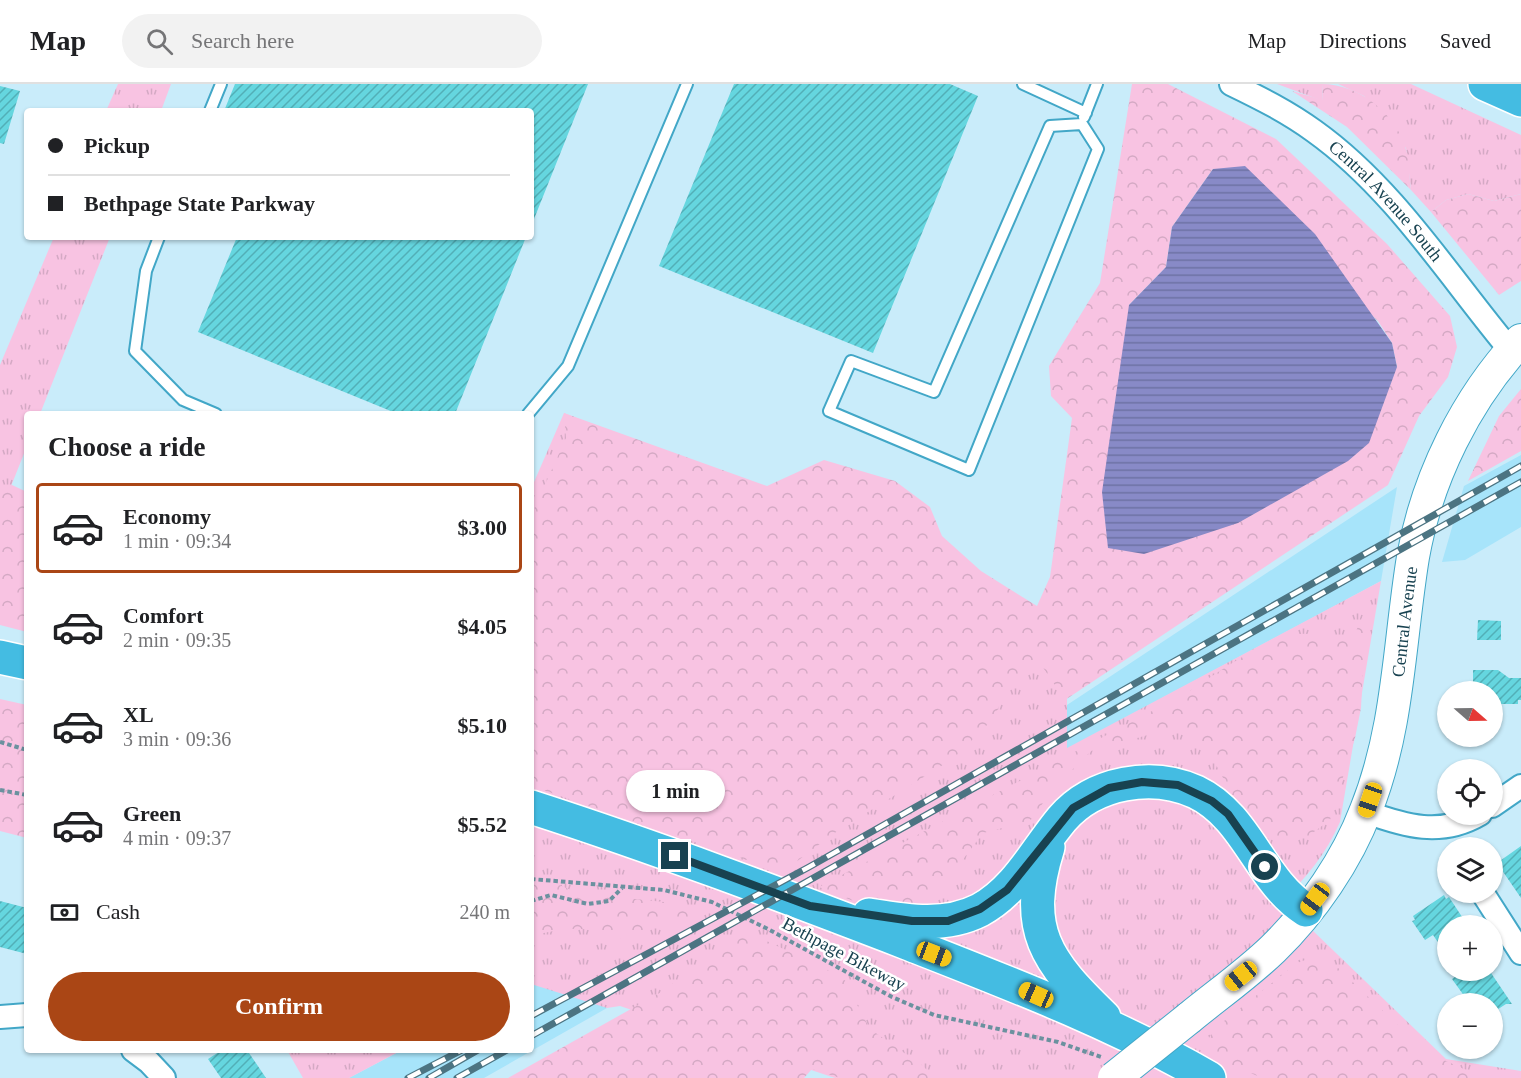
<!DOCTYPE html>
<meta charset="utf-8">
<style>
:root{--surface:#fff;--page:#f2f2f2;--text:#202124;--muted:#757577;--line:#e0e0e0;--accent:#aa4615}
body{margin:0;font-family:Georgia,serif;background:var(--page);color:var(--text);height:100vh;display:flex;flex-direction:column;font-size:22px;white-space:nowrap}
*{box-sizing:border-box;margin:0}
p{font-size:20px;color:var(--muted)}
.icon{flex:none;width:33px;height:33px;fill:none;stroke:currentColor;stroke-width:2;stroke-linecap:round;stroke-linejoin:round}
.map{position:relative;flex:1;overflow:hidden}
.sheet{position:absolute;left:24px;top:327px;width:510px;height:642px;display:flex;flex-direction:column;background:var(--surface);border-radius:6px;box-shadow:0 2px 4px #0004}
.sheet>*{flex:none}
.guide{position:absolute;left:24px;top:24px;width:510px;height:132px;border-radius:6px;box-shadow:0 2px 4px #0004;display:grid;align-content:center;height:132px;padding:0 24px;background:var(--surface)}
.needle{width:39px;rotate:110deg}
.tools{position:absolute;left:1437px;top:597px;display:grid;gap:12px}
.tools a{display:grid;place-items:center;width:66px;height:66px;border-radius:50%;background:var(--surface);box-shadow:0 2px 4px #0004;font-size:30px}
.end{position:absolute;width:27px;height:27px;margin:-14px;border:8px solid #184250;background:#fff;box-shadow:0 0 0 3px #fff}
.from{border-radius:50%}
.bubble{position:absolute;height:42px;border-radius:21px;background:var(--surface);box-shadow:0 2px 4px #0004;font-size:20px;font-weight:600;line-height:42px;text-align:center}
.car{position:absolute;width:18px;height:36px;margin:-18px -9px;border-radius:8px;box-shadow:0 0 4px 2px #0007;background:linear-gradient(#f5c518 24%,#345 0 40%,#f5c518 0 76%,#345 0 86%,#f5c518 0)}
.guide b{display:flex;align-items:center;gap:21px;height:57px;font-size:22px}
.guide b+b{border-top:2px solid var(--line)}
.guide i{width:15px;height:15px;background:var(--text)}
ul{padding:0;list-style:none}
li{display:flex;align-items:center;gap:18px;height:90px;margin:0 12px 9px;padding:0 12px;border:3px solid transparent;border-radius:6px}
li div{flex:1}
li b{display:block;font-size:22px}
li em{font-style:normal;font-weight:600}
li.on{border-color:var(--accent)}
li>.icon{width:54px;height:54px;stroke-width:1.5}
h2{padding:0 24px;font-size:27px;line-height:72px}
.pay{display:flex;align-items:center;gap:15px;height:66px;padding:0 24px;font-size:22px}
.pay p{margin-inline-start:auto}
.action{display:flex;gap:12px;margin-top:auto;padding:12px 24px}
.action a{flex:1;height:69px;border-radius:36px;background:var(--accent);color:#fff;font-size:24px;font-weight:600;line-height:69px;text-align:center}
header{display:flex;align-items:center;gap:36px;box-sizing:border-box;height:84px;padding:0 30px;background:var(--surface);border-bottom:2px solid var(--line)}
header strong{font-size:28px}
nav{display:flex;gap:33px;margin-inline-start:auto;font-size:21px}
.search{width:420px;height:54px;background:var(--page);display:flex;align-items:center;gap:15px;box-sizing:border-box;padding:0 21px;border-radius:33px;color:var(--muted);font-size:22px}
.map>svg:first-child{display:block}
</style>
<header>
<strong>Map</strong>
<div class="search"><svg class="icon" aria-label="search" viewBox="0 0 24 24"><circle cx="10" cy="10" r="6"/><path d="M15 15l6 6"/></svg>Search here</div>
<nav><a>Map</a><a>Directions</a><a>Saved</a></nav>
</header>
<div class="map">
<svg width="1521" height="994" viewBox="0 0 1521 994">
<defs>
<pattern id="grass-tufts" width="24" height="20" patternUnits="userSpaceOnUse" patternTransform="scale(1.5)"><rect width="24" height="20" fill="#f8c3e2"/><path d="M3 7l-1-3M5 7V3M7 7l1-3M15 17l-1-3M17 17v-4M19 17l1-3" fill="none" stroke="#d4a9c4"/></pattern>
<pattern id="forest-crowns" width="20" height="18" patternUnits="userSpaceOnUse" patternTransform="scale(1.5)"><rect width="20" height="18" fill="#f8c3e2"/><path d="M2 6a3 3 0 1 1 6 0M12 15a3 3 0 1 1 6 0" fill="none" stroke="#d4a9c4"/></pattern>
<pattern id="water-rules" width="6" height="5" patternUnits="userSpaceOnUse" patternTransform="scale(1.5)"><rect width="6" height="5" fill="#888ac7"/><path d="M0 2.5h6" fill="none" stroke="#6e72a4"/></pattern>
<pattern id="building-hatch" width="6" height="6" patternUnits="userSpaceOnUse" patternTransform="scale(1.5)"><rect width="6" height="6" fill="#65d6df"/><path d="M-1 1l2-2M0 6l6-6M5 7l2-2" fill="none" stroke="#52afb7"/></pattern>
</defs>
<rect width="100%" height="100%" fill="#c9ecfa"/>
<path fill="#a7e4fa" d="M1521,371v72l-56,33 -23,2 22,-76z
M1397,403l-16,94 -314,168 -287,115 287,-159z
M744,846l-260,148h-135l53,-28h129v-114z"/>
<path fill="url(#grass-tufts)" d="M118,0h53l-10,27h-55z
M1277,0h45l1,17z
M1338,0h73l110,51v59l-27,7 -26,-7 -22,6 -15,12 -20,-22 -5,-42 -42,-52z
M54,153h56l-70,177h-13v32l-27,68v-149z
M564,329l503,206v129l314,-167 -41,241c-14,32 -33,55 -58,79l164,158 75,12v7h-686l-215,-72 -13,2 -76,-24v-495z
M287,966h115l-53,28h-46z"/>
<path fill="url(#forest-crowns)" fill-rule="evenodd" d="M1132,0h36l108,55 111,105 63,72 7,31 -9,30 -29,39 -31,69 -323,215 -23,-34 -31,11 -17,41 -40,40 -121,76 -37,28 -17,9 -248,-85v-270l35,-78 -2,-25 203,73 57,-26 71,21 35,26 12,29 39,35 56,35 13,-29 22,-159 -21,-22 -2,-30 51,-83zM1213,85l165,152 14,22 5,24 -268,-62 37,-38 6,-40z
M1322,0c38,0 77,32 85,69 3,12 2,25 4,37l-64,-63 -55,-36 31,9z
M1468,110l26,7 27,-7v87l-22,14 -68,-83 15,-12z
M1521,305v62l-53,30 31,-65z
M12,401l15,7v140l-27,-7v-137z
M1366,525l-5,99 -6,30 -25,82 -23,17h-33l-37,-33 -23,-43 -19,-28 -33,-2 -71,20 -38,38 -23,32 -47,12 -57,75 -53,1 -54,-22 369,-195c31,-20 64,-44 98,-56 19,-6 47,1 66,4z
M0,615l27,6v133l-27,-7z
M531,789l47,20 86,9 31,14 -43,11 -34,12c-33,-15 -52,-11 -87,-3z
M744,846l96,46 11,10 4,15 15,28 53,37 12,12h-95l-28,-9 -8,9h-296l155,-87z
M1316,872l21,11 89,85 58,26h-222l-50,-22 -8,-9 10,-18 83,-66z"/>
<path fill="url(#water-rules)" d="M1245,82l70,68 77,109 5,24 -28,76 -21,18 -110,62 -94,31 -36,-6 -6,-56 27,-187 37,-38 6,-40 41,-58z"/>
<path fill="url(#building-hatch)" d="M235,0h353l-56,140 -1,-113h-307z
M734,0h216l28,12 -105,257 -214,-87z
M0,2l20,5 -16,53 -4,-1z
M237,153h289l-71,177h-57l-200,-82z
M1478,536l23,1v19h-24z
M1473,586h25l11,8h12v22h-3v4h-26v-12h-19z
M1521,762v52l-24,-35z
M1444,811l2,4 3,-2 19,29h-20v31l-15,-22 -8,5 -13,-19 3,-1 -2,-4z
M0,817l27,7v46l-27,-7z
M1464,886h25l23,34h-6l-14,9v-9h-22l-18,-25z
M222,966h25l19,28h-45l-13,-19z"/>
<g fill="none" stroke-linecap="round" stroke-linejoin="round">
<g stroke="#42a7c7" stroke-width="14">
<path id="lane" d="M1023,0l63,29
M210,27l11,-27
M1084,33l13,-33
M1082,40l16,25 -129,321 -140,-59 22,-50 83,31 116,-266z
M159,153l-13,34 -11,80 48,49 33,14
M528,330l40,-48 119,-282"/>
</g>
<g stroke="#42a7c7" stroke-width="26">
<g id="street">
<path id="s1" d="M1231,0c29,14 57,28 83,47 80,57 135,146 197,220"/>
<path d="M1492,722l29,-20"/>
<path d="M1366,728c39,14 75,25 114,2"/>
<path d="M1482,808l39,61"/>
<path d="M0,933l27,-2"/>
<path d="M133,966l16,12 15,16"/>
</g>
</g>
<g stroke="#42a7c7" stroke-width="34">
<g id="secondary">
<path id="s2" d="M1189,934c28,-23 58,-44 84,-69 39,-38 74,-89 93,-139 33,-82 33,-168 47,-253 14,-79 53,-158 108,-217"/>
</g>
</g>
<g stroke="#fff" stroke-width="36">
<path id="highway" d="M1485,0l36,16
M0,573l27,6
M531,723c127,41 251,88 376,136 102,40 207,80 302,135
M1048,763c-26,83 -2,114 56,170
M869,831c37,6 76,13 111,-5 37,-20 56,-60 82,-91 32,-37 90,-47 134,-27 52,25 63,88 110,118"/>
</g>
<path stroke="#6b919f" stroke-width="4" stroke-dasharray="4.5 3" stroke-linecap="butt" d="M0,658l27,8
M0,706l27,5
M531,795l133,11 48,12 56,27 124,68 42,18 124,27 43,15
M531,817l20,-6 37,9 21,-3 13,-13"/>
<use href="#lane" stroke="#fff" stroke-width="10"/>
<use href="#street" stroke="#fff" stroke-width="22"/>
<use href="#secondary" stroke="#fff" stroke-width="32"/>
<use href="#highway" stroke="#44bce2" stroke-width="33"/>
<g stroke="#4c7482" stroke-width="7">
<path id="rail" d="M531,932l278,-149 712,-401
M531,952l990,-554
M408,994l54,-28
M429,994l49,-28
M457,994l50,-28"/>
</g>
<use href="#rail" stroke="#fff" stroke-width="4.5" stroke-dasharray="14" stroke-linecap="butt"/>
<g stroke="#42a7c7" stroke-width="34" stroke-linecap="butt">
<path id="secondary-bridge" d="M1114,994l75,-60"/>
</g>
<use href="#secondary-bridge" stroke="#fff" stroke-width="32"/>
</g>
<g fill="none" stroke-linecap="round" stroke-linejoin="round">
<path stroke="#184250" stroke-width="8" d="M675,772l135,50 102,15h36l32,-12 27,-19 66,-82 36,-20 33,-6 36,3 34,16 16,13 37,53"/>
</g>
<g text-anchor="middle" stroke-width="5" stroke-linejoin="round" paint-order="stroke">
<g font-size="18" fill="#184250" stroke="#fff">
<text dy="6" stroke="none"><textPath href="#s1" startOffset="196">Central Avenue South</textPath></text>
<text dy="6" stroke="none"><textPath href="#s2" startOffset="470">Central Avenue</textPath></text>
<text transform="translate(844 870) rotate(28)" y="6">Bethpage Bikeway</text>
</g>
</g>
</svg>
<div class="tools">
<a><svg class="needle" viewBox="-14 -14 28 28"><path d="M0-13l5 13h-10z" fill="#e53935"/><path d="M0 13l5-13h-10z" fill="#757577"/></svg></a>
<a><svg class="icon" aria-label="locate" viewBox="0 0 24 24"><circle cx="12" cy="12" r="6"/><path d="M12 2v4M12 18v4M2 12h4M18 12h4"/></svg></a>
<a><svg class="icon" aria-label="layers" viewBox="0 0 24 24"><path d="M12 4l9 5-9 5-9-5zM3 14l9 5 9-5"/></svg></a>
<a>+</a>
<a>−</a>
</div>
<i class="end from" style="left:1265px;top:783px"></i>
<i class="end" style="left:675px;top:772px"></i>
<div class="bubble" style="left:626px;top:686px;width:99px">1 min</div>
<i class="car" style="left:1370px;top:716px;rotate:199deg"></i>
<i class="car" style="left:1315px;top:815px;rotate:217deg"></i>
<i class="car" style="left:934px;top:870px;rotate:111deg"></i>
<i class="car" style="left:1241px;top:892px;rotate:231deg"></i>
<i class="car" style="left:1036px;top:911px;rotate:294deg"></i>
<div class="guide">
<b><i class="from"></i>Pickup</b>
<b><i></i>Bethpage State Parkway</b>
</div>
<section class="sheet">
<h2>Choose a ride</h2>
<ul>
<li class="on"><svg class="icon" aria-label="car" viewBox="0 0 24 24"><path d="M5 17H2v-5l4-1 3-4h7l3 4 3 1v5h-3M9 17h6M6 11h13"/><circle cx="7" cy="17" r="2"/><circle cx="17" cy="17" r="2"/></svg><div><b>Economy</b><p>1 min · 09:34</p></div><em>$3.00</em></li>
<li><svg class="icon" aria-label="car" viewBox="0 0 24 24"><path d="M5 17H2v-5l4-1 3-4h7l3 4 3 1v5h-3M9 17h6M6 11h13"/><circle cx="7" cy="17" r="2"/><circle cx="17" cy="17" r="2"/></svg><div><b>Comfort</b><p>2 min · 09:35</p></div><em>$4.05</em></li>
<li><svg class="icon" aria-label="car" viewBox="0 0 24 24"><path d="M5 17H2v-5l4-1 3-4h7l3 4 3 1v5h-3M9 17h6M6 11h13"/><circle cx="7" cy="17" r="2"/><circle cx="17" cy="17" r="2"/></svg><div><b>XL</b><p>3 min · 09:36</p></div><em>$5.10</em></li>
<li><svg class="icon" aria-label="car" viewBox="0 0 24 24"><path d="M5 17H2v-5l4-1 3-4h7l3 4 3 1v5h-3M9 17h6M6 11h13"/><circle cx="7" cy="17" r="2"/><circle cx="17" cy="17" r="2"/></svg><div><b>Green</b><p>4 min · 09:37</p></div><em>$5.52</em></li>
</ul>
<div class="pay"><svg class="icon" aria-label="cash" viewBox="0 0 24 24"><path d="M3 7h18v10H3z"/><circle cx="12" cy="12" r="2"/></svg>Cash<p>240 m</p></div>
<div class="action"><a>Confirm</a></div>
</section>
</div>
